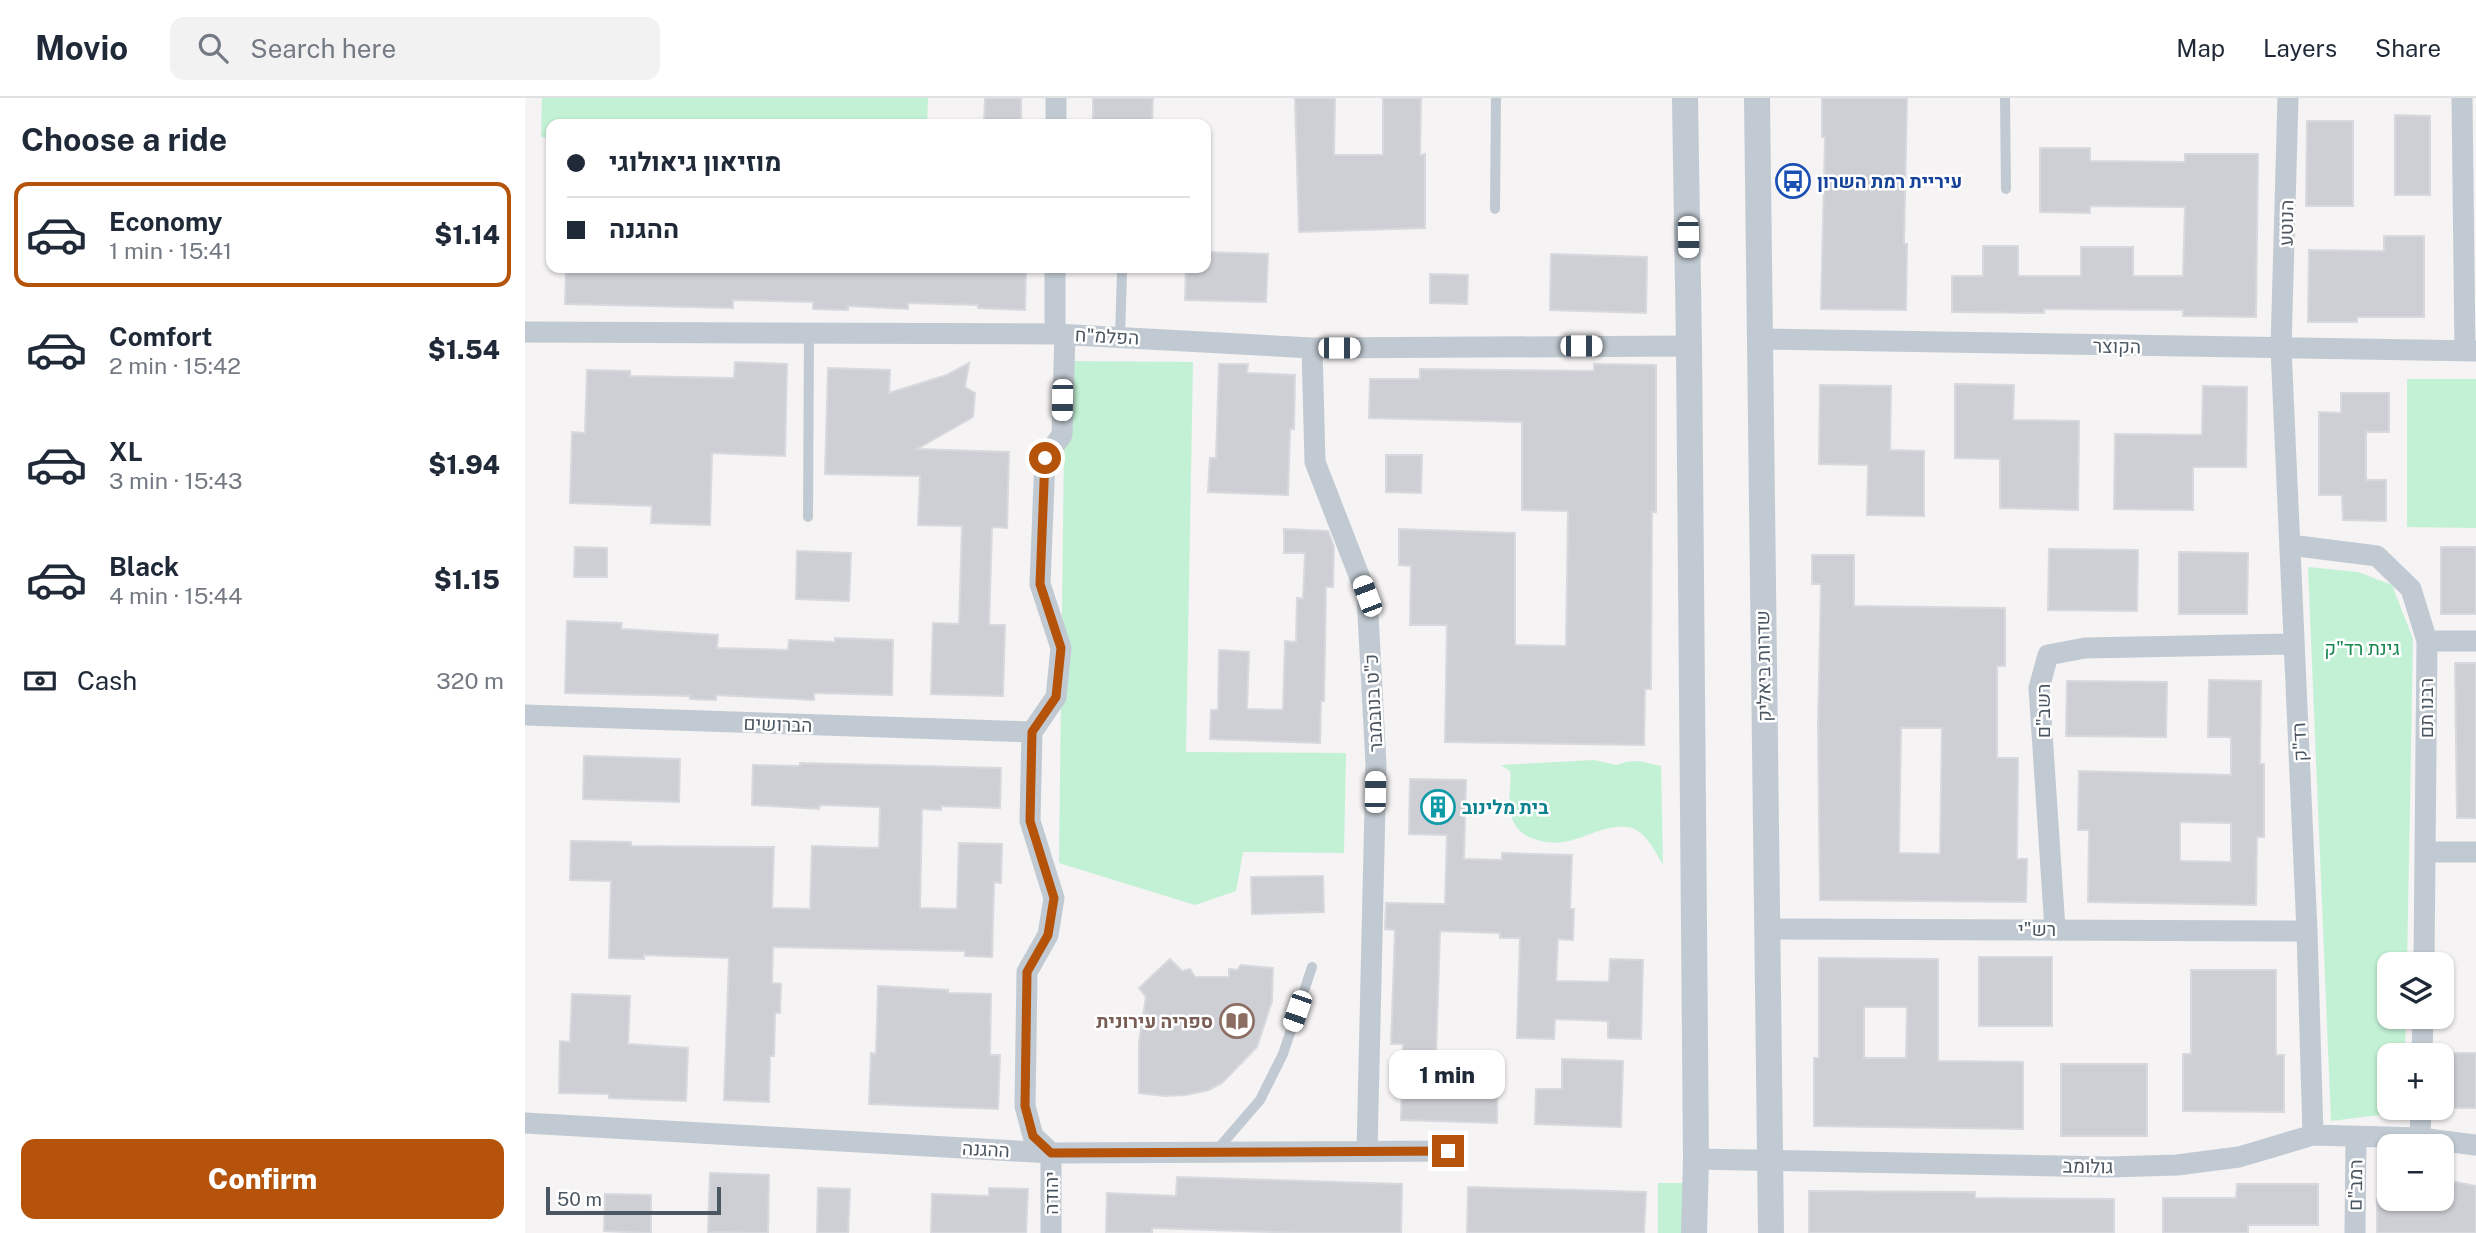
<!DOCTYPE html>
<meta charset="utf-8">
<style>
:root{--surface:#fff;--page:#f2f2f3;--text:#1f2937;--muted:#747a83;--line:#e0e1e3;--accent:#b45309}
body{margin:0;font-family:"Public Sans",Heebo,sans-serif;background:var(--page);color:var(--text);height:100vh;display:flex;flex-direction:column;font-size:26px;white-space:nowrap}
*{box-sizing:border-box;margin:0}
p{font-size:23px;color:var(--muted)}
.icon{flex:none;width:38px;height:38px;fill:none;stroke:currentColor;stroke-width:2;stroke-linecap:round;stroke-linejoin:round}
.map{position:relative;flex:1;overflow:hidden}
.panel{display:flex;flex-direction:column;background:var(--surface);width:525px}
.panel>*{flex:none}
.top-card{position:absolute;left:21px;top:21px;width:665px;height:154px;border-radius:14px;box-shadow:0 2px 5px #0004;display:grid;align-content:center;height:154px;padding:0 21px;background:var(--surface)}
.tools{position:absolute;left:1852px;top:854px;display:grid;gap:14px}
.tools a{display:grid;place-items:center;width:77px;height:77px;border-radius:14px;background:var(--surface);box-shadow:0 2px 5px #0004;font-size:35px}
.scale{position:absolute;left:21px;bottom:18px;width:175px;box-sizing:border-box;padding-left:7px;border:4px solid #4a5661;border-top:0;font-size:19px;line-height:24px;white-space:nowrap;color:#4a5661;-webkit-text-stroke:5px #fff;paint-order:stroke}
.end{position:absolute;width:32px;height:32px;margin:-16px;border:9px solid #b45309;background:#fff;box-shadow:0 0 0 4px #fff}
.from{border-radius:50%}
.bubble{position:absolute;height:49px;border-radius:14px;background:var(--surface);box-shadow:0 2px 5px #0004;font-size:23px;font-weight:800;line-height:49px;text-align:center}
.car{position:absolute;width:21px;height:42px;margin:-21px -10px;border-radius:9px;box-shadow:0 0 5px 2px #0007;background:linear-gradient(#fff 24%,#345 0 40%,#fff 0 76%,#345 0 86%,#fff 0)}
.top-card b{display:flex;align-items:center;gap:24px;height:66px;font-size:26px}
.top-card b+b{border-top:2px solid var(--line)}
.top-card i{width:18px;height:18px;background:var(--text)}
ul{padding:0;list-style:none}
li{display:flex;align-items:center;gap:21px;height:105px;margin:0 14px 10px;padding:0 7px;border:4px solid transparent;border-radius:14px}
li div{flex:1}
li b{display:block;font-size:26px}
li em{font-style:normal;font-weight:800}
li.selected{border-color:var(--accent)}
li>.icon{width:63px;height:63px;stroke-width:1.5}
h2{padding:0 21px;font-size:32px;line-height:84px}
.pay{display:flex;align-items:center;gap:18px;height:77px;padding:0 21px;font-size:26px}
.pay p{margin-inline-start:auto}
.primary-button{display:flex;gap:14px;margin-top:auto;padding:14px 21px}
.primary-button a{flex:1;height:80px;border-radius:14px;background:var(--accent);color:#fff;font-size:28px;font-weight:800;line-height:80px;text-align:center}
header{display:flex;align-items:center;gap:42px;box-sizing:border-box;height:98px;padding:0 35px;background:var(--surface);border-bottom:2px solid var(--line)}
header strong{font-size:33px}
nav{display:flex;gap:38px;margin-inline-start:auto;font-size:24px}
.search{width:490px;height:63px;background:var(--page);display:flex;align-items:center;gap:18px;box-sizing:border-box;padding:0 24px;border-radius:14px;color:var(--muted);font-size:26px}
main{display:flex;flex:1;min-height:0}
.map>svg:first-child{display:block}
</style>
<header>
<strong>Movio</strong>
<div class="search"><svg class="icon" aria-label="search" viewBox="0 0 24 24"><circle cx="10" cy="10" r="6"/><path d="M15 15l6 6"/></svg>Search here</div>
<nav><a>Map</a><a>Layers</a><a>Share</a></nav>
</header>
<main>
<section class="panel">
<h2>Choose a ride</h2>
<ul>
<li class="selected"><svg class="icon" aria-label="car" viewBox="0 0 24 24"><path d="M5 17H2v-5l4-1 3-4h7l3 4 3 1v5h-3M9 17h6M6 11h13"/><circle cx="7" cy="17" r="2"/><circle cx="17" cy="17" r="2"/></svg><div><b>Economy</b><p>1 min · 15:41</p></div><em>$1.14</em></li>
<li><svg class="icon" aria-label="car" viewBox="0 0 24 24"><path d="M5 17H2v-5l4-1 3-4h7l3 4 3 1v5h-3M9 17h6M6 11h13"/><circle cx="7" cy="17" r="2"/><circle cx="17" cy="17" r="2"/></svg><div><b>Comfort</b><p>2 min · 15:42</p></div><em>$1.54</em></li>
<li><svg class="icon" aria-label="car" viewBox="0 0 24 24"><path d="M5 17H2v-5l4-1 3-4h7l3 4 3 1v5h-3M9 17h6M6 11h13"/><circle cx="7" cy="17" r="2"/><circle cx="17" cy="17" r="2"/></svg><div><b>XL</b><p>3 min · 15:43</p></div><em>$1.94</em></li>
<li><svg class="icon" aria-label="car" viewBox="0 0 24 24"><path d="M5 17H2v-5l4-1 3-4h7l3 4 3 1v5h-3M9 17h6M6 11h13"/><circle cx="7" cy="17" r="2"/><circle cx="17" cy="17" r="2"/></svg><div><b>Black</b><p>4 min · 15:44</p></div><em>$1.15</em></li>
</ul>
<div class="pay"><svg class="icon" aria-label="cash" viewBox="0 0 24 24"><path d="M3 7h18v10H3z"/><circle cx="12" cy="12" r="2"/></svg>Cash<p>320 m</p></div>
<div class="primary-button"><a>Confirm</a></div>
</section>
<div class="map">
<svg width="1951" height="1135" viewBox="0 0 1951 1135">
<rect width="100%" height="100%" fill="#f5f3f3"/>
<path fill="#c3f1d5" d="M17,0h386l-1,26h-376v14l-10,-1z
M540,263l128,1 -7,390 160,1 -2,100 -101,-1 -7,39 -41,14 -136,-42z
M1882,281h69v149l-69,-1z
M1783,469l50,5 34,13 21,54 -6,325h-18v53h17l-1,38h-16v53h15v4l-73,9z
M1069,662l22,5 10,-3 13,-1 22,5 2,99c-8,-14 -19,-37 -36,-38 -34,-4 -55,27 -96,11 -10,-4 -17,-12 -20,-23 -4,-14 1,-30 -1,-44l-9,-6z
M1133,1085h26l-1,50h-25z"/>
<path fill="#cdcfd5" stroke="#d7d9de" stroke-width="2" fill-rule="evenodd" d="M460,0h36v26h-37z
M568,0h60l-1,26h-59z
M770,0h40l-1,57h49v-57h38l-1,57 5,-1v74l-126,4z
M1297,0h85l-3,146h3l-1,66 -85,-1 4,-172h-3z
M1870,17l35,1v79h-35z
M1782,23h46v85h-47z
M1515,50h50v13l95,1v-8h73l-2,163 -73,-1v-6l-139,-1v4l-92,-1v-36h31v-30h35v30h63v-29h52v29h50l2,-69 -95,-1v7l-50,-1z
M1859,138h40v81h-67v5h-49l1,-72 75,1z
M681,154l62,2 -2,48 -81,-2 1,-32h20z
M1026,156l96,3 -1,56 -96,-3z
M41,170h460l-1,42 -47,-2v-3l-70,-2v6l-60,-3v4l-35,-1v-7l-80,-2v8l-168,-4z
M905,176l38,1 -1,29 -37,-1z
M210,264l52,2 -2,92 -73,-3 -2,72 -59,-2 1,-17 -82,-3 2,-71 13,1 2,-63 43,1v5l104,2z
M444,265l-4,24 10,6 -2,24 -56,32 92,3 -2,76 -15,-1 -3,98h16l-2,71 -72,-2 2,-71 26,1 3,-98 -44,-1 2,-49 -95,-2 3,-106 62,2 -1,23 58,-18z
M694,266h29l-1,9 48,2 -1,54h-4l-2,66 -80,-3 2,-34h6z
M1069,266l62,1v147h-4l-1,177h-6l-1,56 -199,-3 2,-117h-37l1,-59 -12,-1v-36l116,4v112l51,1 2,-135 -46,-1v-88l-153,-4 1,-39h50v-10l174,2z
M1430,286l59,1 -1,35 66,1 -1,89 -78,-2v-49l-45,-1z
M1295,287l71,1 -1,64 34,1v65l-57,-1 1,-50 -49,-1z
M1678,288l44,1 -1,80h-53v43l-79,-1 1,-75 87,1z
M1816,295h48v39h-23v48h20v41l-43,-1 -1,-25h-23v-83l22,1z
M861,357h36l-1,38 -35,-1z
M759,431l44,2 6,16 -1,40h-7l-2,114h-3l-1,42 -110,-4 1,-29h7l1,-60 30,2 -2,57 36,1 2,-69 11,1 1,-44 6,1 2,-46h-21z
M50,449l32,1v29h-33z
M1916,449h35v67h-35z
M1524,451l89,1 -1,61 -89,-1z
M272,453l54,2 -2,48 -53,-2z
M1654,454l69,1 -1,61h-68z
M1287,457h42v51l151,2v58h-8v92h21l-1,101h10l-1,43 -206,-2 -2,-174 3,-142h-9zM1376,630h41l-2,126 -41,-1z
M42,523l55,2 -1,6 97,6 -1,13 71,2 1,-10 46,2v-4l58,2 -1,55 -78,-2v7l-98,-5v5l-26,-1v-3l-125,-3z
M1930,565h21v155h-19z
M1684,582l52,1 -1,83h4v73h-7l-1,68 -168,-3 1,-72h-11l1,-59 152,4v-38h-23zM1655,724l51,1v39l-51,-1z
M1542,583l100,1 -1,55 -100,-1z
M59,658l96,3 -1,43 -96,-3z
M275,665l201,5 -1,40 -59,-2v4l-19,-1 -2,99 37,1 2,-66 43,1 -1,39 -7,-1 -2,75 -27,-1v-5l-192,-4 -1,36 9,1 -1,29h-5l-1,43h-4l-1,46 -45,-2 5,-142 -85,-3v4l-35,-1 2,-77 -41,-1 1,-39 60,1v4l143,1 -2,61 38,1 2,-63 67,2 1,-41 -60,-2 -1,4 -67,-4 1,-40 47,1z
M885,681l56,1 -2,79 38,1v-7l70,2 -2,54h4l-1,31 -15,-1 -2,42 53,1 1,-23 33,1 -2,79 -33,-1v-17l-53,-2 -1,20 -37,-1 3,-100h-20v-5l-60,-2 -4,123 62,2 -1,67 -96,-3 2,-76h-12l4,-114 -10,-1 1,-26 59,1 2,-69 -38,-1z
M798,778l1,36 -72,2 -1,-37z
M1454,859h73v69h-73z
M1294,860l119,1v102l85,1v67l-209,-3v-68h5zM1339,909h43l-1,51h-42z
M645,861l12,12 8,-2 5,8h34v-8l8,1 4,-5 32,3 -1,33 -15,46 -35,36 -13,7 -23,5 -21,1 -26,-3v-51l7,-45 -7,-9z
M1666,872h85v85h8v57l-101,-1v-57h8z
M353,888l70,4v3l43,1 -1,61h10l-2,54 -129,-5 2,-51 5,1z
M47,896l58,2 -2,48 60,4 -2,53 -77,-3v-4l-50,-1 1,-52 10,1z
M1916,955h35v55h-35z
M1037,961l61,2 -2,66 -86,-3 1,-35h26z
M1536,966h86v72h-86z
M185,1075l59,2 -1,58 -60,-1z
M652,1079l225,7 -1,49h-97l-152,-5v5h-46l1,-40 69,3z
M1916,1081l35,7v47h-99v-34h64z
M1712,1086h81v41h-70v8h-85v-35h73z
M943,1089l178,5 -2,41h-177z
M293,1090l32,1 -2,44h-31z
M464,1090l39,1 -2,44h-95l1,-39 57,2z
M1284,1093l166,1v6l139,1v34h-305z
M80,1096l46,1v38l-47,-2z"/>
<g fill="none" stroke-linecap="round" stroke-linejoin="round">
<path stroke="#c1cad2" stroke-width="10" d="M1480,0l1,91
M970,111l1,-111
M595,238l2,-62
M283,419l1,-184
M691,1053l44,-51 23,-46 29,-87"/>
<path stroke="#c1cad2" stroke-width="21" d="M1763,0l-7,250 26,583 6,204
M1937,0l3,253
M531,26v-26
M0,234l530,2 257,14 377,-2
M530,236v-66
M1234,241l717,12
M787,250l3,114 52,134 9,168 -9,387
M1765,447l87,11 34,33 16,52 -3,323
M1902,543h49
M0,617l507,17
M1900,754h51
M1242,831l540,2
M1530,831l-16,-241 9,-33 37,-7 209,-4
M1897,957l1,-38
M0,1025l526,30 397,-2
M1895,1040l1,-30
M526,1055l-18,-17 -8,-30 2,-134 21,-37 6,-37 -24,-77 2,-89 24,-35 5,-49 -21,-64 5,-126 17,-23 3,-101
M1171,1061l414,8 67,-2 62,-8 74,-22 107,3 56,7
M526,1135v-80
M1830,1135l1,-96"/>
<path stroke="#c1cad2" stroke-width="26" d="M1160,0l4,248 7,813 -2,74
M1232,0l14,1135"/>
</g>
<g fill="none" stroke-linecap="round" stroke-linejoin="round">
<path stroke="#b45309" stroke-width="9" d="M520,360l-5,126 21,64 -5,49 -24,35 -2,89 24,77 -6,37 -21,37 -2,134 8,30 18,17 397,-2"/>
</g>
<defs>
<g id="bus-ring" transform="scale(1.75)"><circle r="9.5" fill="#fff" stroke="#1a4fb4" stroke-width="1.5"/><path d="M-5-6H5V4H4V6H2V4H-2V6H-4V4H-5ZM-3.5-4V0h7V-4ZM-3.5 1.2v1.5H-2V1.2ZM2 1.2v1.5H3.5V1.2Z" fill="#1a4fb4"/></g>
<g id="building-ring" transform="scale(1.75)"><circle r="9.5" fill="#fff" stroke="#0f9aa8" stroke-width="1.5"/><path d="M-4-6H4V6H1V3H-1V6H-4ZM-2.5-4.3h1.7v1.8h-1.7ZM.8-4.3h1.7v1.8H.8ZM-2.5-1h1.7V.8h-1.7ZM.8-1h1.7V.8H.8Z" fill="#0f9aa8"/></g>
<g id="library-ring" transform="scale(1.75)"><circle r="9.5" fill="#fff" stroke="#8d6e63" stroke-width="1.5"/><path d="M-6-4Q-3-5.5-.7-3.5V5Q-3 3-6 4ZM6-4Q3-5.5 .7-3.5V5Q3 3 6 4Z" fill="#8d6e63"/></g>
</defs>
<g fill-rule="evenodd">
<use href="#bus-ring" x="1268" y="83"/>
<use href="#building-ring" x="913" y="709"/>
<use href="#library-ring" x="712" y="923"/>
</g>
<g text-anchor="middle" stroke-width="5" stroke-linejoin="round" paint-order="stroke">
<g font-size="19" font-weight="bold" fill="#164399" stroke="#fff" text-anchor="start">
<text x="1292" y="90">עיריית רמת השרון</text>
</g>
<g font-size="19" fill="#4a5661" stroke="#fff">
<text transform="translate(1761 125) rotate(-89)" y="7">הנוטע</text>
<text transform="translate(582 238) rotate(3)" y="7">הפלמ"ח</text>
<text transform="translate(1592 248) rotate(1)" y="7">הקוצר</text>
<text transform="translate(1238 568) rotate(-91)" y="7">שדרות ביאליק</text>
<text transform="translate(848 605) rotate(-93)" y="7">כ"ט בנובמבר</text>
<text transform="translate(1901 610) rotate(-90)" y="7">רבנו תם</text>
<text transform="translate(1518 613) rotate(-90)" y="7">רשב"ם</text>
<text transform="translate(253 626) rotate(2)" y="7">הברושים</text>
<text transform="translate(1774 644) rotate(-93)" y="7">רד"ק</text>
<text x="1512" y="838">רש"י</text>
<text transform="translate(461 1051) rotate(3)" y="7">ההגנה</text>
<text transform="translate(1563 1068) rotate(1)" y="7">גולומב</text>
<text transform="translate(1830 1087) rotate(-89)" y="7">רמב"ם</text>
<text transform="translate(526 1095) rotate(-90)" y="7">יהודה</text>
</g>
<g font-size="19" fill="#17864f" stroke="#fff">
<text x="1837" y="557">גינת רד"ק</text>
</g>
<g font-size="19" font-weight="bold" fill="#0d838f" stroke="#fff" text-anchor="start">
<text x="937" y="716">בית מלינוב</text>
</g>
<g font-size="19" font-weight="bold" fill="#785e54" stroke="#fff" text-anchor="end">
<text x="688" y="930">ספריה עירונית</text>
</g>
</g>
</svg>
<div class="tools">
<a><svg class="icon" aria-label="layers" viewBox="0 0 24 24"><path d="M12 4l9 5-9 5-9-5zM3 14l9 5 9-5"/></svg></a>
<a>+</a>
<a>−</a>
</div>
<div class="scale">50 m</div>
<i class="end from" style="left:520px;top:360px"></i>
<i class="end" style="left:923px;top:1053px"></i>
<div class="bubble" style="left:864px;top:952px;width:116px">1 min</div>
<i class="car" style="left:1163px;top:139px;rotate:179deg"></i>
<i class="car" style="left:1056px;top:248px;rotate:90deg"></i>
<i class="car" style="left:814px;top:250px;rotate:90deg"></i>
<i class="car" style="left:537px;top:302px;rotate:181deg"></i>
<i class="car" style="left:842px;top:498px;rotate:339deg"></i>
<i class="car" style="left:850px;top:694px;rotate:1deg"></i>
<i class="car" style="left:772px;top:913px;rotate:199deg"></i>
<div class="top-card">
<b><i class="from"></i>מוזיאון גיאולוגי</b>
<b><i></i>ההגנה</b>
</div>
</div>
</main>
